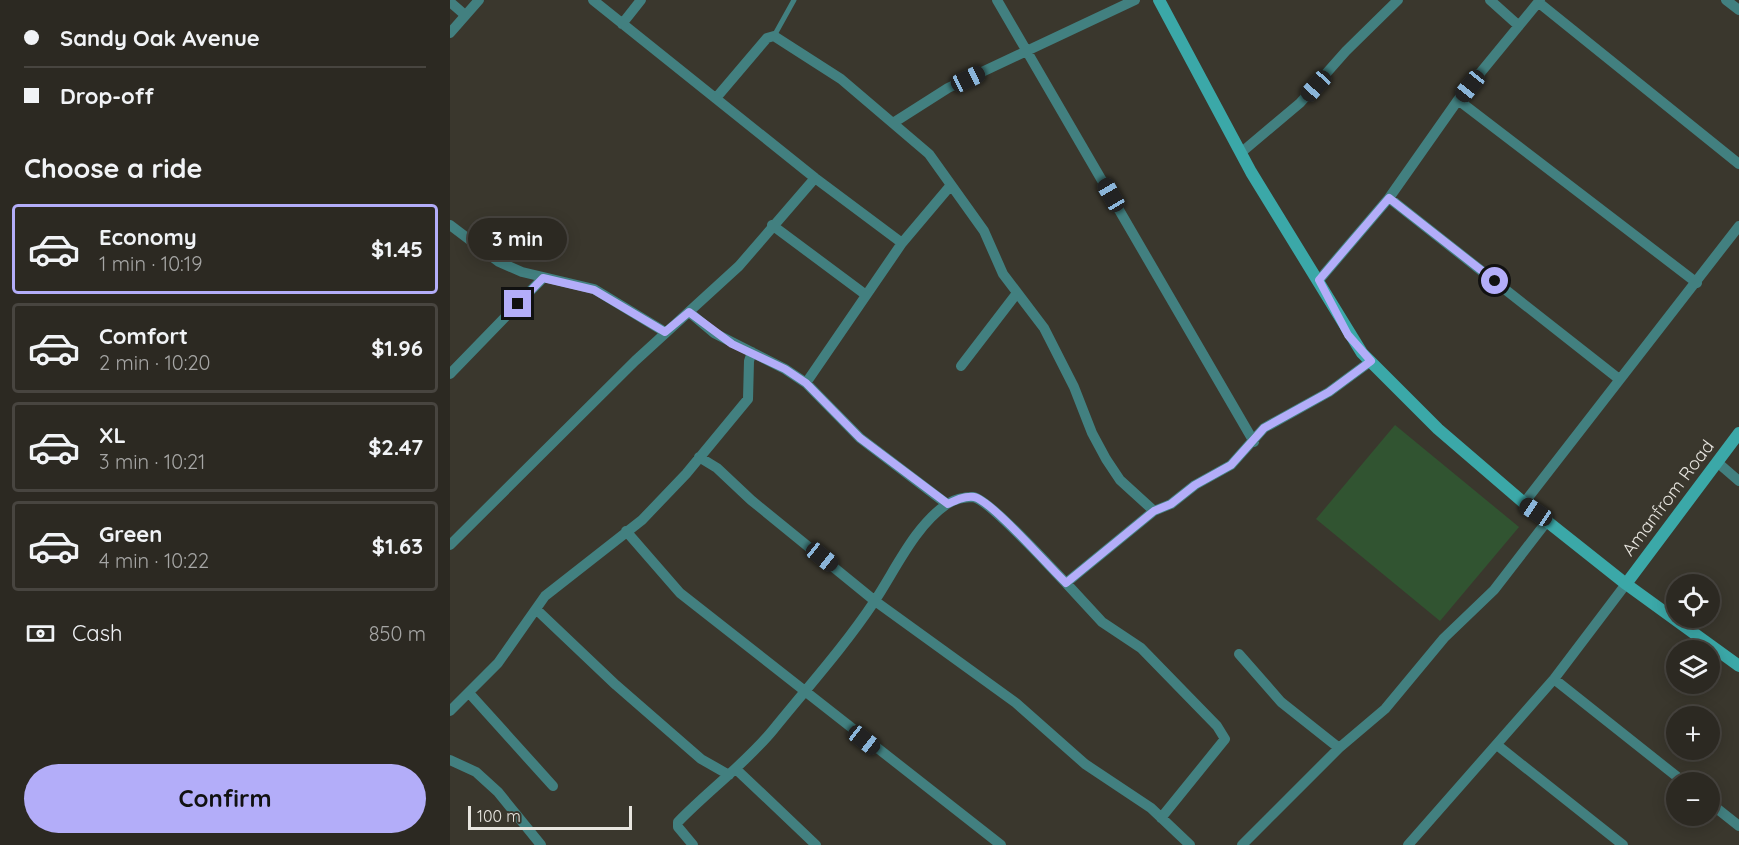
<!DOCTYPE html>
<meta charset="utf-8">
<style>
:root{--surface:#2c2922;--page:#38352f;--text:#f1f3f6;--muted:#a6a6a5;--line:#484540;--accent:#b3adf9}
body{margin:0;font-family:Quicksand,sans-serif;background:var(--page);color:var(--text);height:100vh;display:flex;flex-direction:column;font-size:22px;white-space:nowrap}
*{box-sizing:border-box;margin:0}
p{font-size:20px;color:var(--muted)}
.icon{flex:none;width:33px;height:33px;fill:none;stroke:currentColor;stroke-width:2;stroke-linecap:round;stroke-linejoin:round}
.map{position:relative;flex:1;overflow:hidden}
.side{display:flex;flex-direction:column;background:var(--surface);width:450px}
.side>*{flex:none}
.guide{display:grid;align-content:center;height:132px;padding:0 24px;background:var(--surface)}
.buttons{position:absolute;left:1216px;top:574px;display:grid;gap:12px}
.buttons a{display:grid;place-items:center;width:54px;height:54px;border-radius:50%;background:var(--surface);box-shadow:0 3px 15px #0003,0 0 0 2px var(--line);font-size:30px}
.scale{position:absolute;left:18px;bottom:15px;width:164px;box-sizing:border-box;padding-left:6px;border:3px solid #e8e6e0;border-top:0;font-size:16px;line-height:21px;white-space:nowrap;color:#e8e6e0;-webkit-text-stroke:4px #3a372d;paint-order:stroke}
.end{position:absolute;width:27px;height:27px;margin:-14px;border:8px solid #b3adf9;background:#111;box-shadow:0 0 0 3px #111}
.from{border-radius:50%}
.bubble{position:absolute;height:42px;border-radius:21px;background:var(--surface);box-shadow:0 3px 15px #0003,0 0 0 2px var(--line);font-size:20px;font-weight:700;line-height:42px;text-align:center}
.car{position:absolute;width:18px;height:36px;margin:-18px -9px;border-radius:8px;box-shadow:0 0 4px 2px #0007;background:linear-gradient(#222 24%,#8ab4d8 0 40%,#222 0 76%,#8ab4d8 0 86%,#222 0)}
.guide b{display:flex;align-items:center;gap:21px;height:57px;font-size:22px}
.guide b+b{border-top:2px solid var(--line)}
.guide i{width:15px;height:15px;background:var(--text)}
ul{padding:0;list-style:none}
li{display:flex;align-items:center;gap:18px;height:90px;margin:0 12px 9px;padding:0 12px;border:3px solid var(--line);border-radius:6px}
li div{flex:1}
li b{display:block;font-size:22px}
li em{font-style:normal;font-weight:700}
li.on{border-color:var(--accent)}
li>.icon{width:54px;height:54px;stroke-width:1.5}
h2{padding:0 24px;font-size:27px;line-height:72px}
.pay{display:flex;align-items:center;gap:15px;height:66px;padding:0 24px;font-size:22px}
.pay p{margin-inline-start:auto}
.primary-button{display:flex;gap:12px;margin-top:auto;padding:12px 24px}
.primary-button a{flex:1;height:69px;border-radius:36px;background:var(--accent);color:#111;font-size:24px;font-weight:700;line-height:69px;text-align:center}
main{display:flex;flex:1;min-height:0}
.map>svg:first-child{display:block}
</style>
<main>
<section class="side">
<div class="guide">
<b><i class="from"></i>Sandy Oak Avenue</b>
<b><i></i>Drop-off</b>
</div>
<h2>Choose a ride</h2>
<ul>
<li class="on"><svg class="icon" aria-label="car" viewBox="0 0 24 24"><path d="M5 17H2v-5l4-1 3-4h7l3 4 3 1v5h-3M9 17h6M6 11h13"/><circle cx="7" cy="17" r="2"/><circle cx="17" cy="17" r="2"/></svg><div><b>Economy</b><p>1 min · 10:19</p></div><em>$1.45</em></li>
<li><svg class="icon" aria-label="car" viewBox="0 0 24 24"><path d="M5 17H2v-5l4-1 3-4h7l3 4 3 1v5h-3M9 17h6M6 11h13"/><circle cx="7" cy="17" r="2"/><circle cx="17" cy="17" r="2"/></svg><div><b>Comfort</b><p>2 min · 10:20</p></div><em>$1.96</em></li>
<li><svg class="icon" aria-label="car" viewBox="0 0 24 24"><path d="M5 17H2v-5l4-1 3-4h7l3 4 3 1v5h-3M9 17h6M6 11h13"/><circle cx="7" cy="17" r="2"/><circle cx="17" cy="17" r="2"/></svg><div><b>XL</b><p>3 min · 10:21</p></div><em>$2.47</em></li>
<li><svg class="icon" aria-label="car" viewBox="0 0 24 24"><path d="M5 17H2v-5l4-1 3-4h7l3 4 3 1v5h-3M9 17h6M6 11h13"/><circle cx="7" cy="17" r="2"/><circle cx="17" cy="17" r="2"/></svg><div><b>Green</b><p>4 min · 10:22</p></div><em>$1.63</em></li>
</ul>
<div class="pay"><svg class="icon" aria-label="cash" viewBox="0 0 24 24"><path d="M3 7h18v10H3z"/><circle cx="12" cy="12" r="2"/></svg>Cash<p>850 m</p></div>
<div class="primary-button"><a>Confirm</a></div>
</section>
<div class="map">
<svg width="1289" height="845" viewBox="0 0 1289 845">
<rect width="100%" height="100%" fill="#3a372d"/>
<path fill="#315431" d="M945,425l124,102 -79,94 -124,-102z"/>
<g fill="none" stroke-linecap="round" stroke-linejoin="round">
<path stroke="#428080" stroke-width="5" d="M324,36l20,-36"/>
<path stroke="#428080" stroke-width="10" d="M143,0l222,178 87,65
M547,0l257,442
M1040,0l29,26
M1276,0l13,10
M0,2l15,13
M1088,2l201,162
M172,24l19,-24
M0,33l29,-33
M266,98l51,-60 7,-2 67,43 88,75 55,77 19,43 41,54 30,59 18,46 14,26 14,21 34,31
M1008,100l239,183
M443,123l55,-35 187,-88
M793,151l57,-48 46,-52 52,-51
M939,198l230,181
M0,225l49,37 23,10 72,17 71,43
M322,225l94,70
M869,280l70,-82 69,-98 82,-100
M239,312l25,21 71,36 21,14 54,55 87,66
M511,366l56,-73
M0,374l93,-96
M356,383l96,-140 49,-58
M249,457l18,11 34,32 124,101 141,102 69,61 66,44 39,37
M1267,462l22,19
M1074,503l215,-277
M176,531l54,62 321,252
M0,545l185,-184 104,-95 76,-88
M616,583l36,39 39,26 76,78 8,13 -64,79
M86,609l80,76 85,74 28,16
M789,654l42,48 58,46
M1104,679l131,104
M20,694l83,92
M0,711l48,-48 47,-67 97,-76 44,-46 62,-75 1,-38 3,-9
M1047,745l126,100
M0,760l26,12 22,20 43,53
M286,769l80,76
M1260,803l29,23
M243,845l-15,-18v-5c31,-32 67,-58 95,-92 34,-42 71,-83 101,-128 22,-33 40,-75 73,-98 8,-5 17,-7 26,-7 16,2 77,70 93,86l88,-72 17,-7 24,-19 36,-20 33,-37 65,-36 42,-31
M792,845l97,-97 46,-39 59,-71 50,-48 54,-70
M958,845l146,-166 72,-95"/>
<path stroke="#3ba8a8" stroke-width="12" d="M709,0l92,172 111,181 76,76 86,74 102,81 113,82
M1176,584l113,-151"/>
</g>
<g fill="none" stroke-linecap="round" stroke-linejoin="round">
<path stroke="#b3adf9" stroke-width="8" d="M68,304l25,-26 51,12 71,42 24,-20 43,32 53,25 21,14 54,55 88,66c8,-4 16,-8 26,-7 17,3 75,70 92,86l88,-72 17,-7 24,-19 36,-20 33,-37 65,-36 42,-31 -23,-26 -29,-55 70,-82 106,83"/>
</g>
<g text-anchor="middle" stroke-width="4.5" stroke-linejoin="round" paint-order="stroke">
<g font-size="18" fill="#e8e6e0" stroke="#3a372d">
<text transform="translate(1218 498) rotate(-53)" y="6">Amanfrom Road</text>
</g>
</g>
</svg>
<div class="buttons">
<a><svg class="icon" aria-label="locate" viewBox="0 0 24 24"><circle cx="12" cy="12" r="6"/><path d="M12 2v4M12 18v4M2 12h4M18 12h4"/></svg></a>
<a><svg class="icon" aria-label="layers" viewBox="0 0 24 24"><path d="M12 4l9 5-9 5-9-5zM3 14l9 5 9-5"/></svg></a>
<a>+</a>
<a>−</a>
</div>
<div class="scale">100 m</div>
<i class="end from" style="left:1045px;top:281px"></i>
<i class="end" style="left:68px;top:304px"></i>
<div class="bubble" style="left:18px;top:218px;width:99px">3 min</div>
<i class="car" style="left:518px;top:79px;rotate:65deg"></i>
<i class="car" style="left:866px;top:86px;rotate:222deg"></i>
<i class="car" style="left:1020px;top:86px;rotate:219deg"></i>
<i class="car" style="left:661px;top:195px;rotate:330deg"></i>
<i class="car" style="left:1086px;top:512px;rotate:304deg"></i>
<i class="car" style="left:372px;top:557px;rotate:129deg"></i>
<i class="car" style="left:414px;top:740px;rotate:128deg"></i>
</div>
</main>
